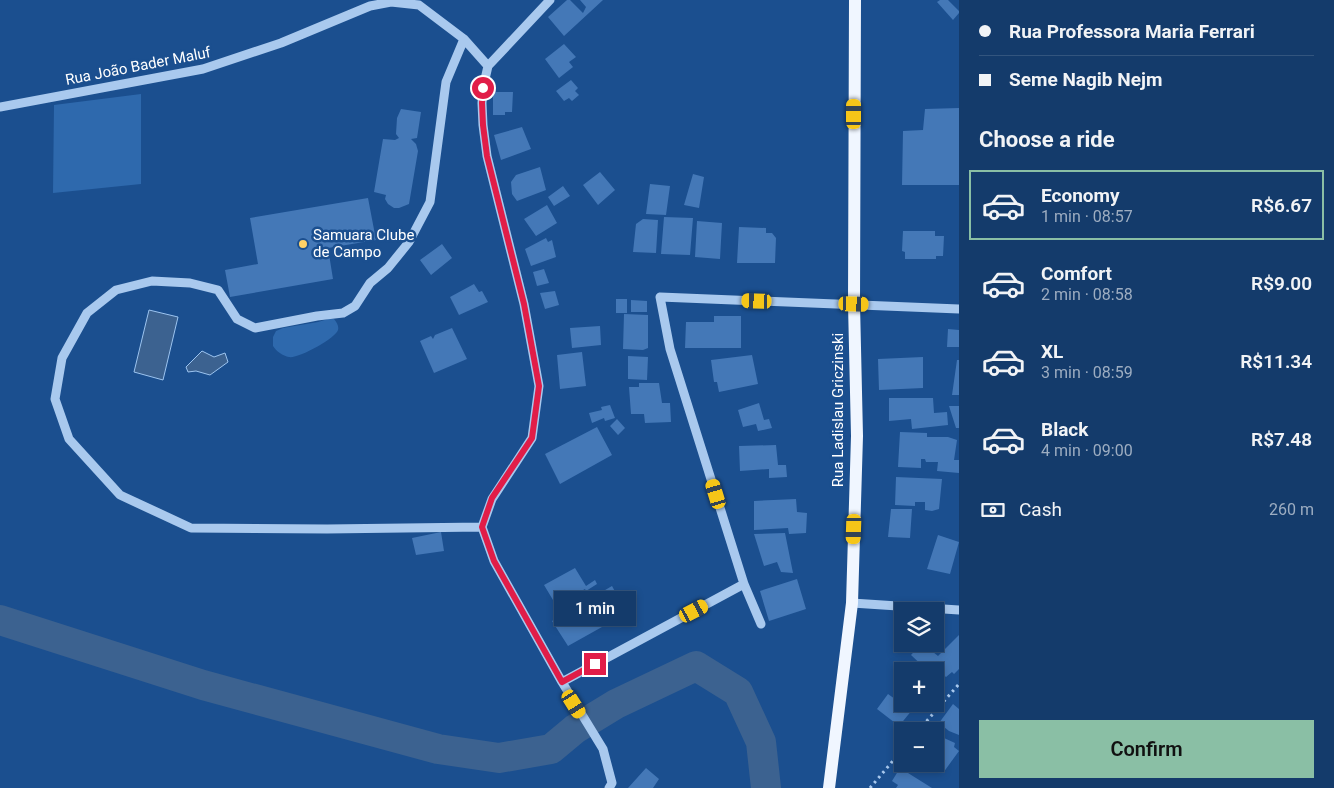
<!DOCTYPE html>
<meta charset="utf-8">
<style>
:root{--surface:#143b6b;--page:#214673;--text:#f1f3f6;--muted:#9dadc1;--line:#33557e;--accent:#8abfa5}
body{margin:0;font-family:Roboto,sans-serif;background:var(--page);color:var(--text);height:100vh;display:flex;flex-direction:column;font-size:19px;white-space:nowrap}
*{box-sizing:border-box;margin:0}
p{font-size:16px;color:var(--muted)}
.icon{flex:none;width:28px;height:28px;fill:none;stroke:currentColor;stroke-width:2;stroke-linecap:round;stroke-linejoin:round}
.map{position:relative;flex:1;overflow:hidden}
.side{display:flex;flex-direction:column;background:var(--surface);width:375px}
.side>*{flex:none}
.top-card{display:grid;align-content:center;height:110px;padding:0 20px;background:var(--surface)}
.fabs{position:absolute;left:894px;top:602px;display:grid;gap:10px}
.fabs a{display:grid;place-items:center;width:50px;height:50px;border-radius:0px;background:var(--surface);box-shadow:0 2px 8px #0003,0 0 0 1px var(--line);font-size:25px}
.end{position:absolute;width:22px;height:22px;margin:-11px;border:6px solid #e11d48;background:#fff;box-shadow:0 0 0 2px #fff}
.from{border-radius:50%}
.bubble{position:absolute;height:35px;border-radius:0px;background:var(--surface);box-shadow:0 2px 8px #0003,0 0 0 1px var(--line);font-size:16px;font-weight:600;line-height:35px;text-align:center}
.car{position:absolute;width:15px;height:30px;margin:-15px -8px;border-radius:6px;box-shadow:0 0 4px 1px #0007;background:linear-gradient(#f5c518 24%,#345 0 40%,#f5c518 0 76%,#345 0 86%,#f5c518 0)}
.top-card b{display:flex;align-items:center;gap:18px;height:48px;font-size:19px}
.top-card b+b{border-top:1px solid var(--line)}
.top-card i{width:12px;height:12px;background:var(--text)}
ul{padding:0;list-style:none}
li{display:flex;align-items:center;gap:15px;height:70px;margin:0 10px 8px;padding:0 10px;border:2px solid transparent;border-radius:0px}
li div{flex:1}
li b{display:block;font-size:19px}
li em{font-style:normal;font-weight:600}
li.current{border-color:var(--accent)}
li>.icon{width:45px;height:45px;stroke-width:1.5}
h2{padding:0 20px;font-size:22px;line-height:60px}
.pay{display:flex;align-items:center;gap:12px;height:55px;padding:0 20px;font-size:19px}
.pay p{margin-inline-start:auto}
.cta{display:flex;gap:10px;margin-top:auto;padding:10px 20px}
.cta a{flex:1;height:58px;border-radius:0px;background:var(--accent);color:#111;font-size:20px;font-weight:600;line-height:58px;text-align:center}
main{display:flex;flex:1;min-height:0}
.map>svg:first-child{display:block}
</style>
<main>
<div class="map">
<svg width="959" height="788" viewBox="0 0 959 788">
<rect width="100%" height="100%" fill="#1b4f8f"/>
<path fill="#2e69ad" d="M141,94v90l-88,9 1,-88z
M328,319h6c3,4 5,7 4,11 -2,8 -40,29 -49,27 -6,-1 -13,-6 -16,-11v-9l3,-6 7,-3 35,-6z"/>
<path fill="#3c6290" stroke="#9cc4f0" d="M149,310l29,7 -15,63 -29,-8z
M202,351l12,6 11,-4 3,9 -18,13 -14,-4 -8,1 -2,-5z"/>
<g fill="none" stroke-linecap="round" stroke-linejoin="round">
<path stroke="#3c6290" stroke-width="30" d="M0,620l203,65 235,64 61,9 52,-9 24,-20 41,-25 80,-38 42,26 23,50 5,46"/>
</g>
<path fill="#4478b7" d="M567,0h3l13,13 3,-6 -6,-7h23l-39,36 -16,-19z
M940,0h8l11,11v2l-6,7 -16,-18z
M564,44l12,13 -7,5 4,5 -14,11 -14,-19z
M571,80l7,8 -3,3 4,4 -7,6 -3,-3 -5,3 -8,-10z
M493,92h20l-1,20h-7v3h-12z
M959,108v77h-57l1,-54 20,-1 2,-21z
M401,109l20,3 -4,26 -6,1 5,5 2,7 -9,53 -10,4h-5l-6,-4 -3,-5 1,-4 -12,-3 9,-53 12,1 4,-2 -3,-4 1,-16z
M522,127l9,22 -30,11 -7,-25z
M540,167l6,23 -29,11 -5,-7 -1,-12 5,-7z
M600,172l15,18 -17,15 -15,-20z
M693,174l11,3 -5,31 -15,-3z
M650,184l20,2 -4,29 -20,-1z
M563,186l7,10 -16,10 -6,-9z
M368,198l8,42 -48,8 5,31 -103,18 -5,-27 33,-6 -8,-46z
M547,205l10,18 -21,13 -12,-17z
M664,217l29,1 -3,37 -29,-1z
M643,219l15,1 -2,33 -23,-1 3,-28z
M697,221l25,2 -2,36 -25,-2z
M739,227l27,1v5h6l4,5 -1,25h-38z
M903,231h32v5h9l-1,20h-7v3h-31v-7l-3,-1z
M546,238l2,4 4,-2 4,17 -25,9 -6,-17z
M442,244l10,14 -21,17 -11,-15z
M544,269l5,14 -12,3 -4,-14z
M474,284l5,8 3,-1 6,11 -29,13 -9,-18z
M555,291l4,14 -14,4 -5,-16z
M616,299h11v14h-11z
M631,300l16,1v11h-16z
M624,314l24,1v33l-5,2 -20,-1z
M714,316h27v32h-56l1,-26h28z
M600,326l1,19 -29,3 -2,-20z
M452,328l15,31 -33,14 -14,-32 11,-5 2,3 2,-4z
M948,329l11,1v17h-12z
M582,352l4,34 -26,3 -3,-34z
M752,355l6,29 -39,8 -2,-10h-3l-3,-22z
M628,356l20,1 -1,23 -19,-1z
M923,357v31l-44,2 -1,-31z
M957,360h2v35h-7z
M639,383h20l3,20h8l1,19 -26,1 -1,-9h-13l-2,-27h10z
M889,398h44l1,15 13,-1 1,13 -36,4 -1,-10 -22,2z
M759,403l5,17 5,-1 3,9 -14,3 -2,-7 -13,3 -5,-17z
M610,405l5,13 -10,3 -1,-3 -12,5 -3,-10 13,-3 -1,-3z
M949,406h10v22h-3z
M617,419l8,9 -7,7 -8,-9z
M597,427l15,28 -52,29 -15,-30z
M900,432l27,1v4h21l9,3 -3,20h5v13l-22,-2 1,-9h-12l-1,-3h-4v9l-23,-1z
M776,445l2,20h8l1,12 -18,1v-9l-29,2 -1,-25z
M896,477l46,2 -3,30 -7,2 -7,-1v-8h-10v4l-20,-1z
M796,499l1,13 10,1 -1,20 -17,1 -1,-6 -34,2v-29z
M891,509h21l-2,29 -22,-1z
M441,532l3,19 -28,4 -4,-17z
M785,533l8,40 -12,-1 -4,-10 -13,4 -10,-32z
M938,535l21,7 -9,32 -23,-5z
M575,568l11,18 9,-6 2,4 -11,7 -1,-2 -29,16 -12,-20z
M797,579l9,30 -37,12 -9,-30z
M612,586l15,27 -59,33 -16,-25z
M959,635v34l-5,5 -2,-2 -6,5 -13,-11 -5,5 -17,-16 10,-11h6l8,6 -2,2 5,4z
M888,694l14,10h15l-18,22 -22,-17z
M953,704l6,5v26l-10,-4 -10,-8z
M935,737l7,4 2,-3 11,5 -1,4 5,4 -16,22 -13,-9h5z
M646,768l13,11 -6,9h-25z
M900,768l32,20h-36l2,-3 -6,-4z"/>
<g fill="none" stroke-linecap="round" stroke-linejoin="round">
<path stroke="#a9c9ee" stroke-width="3" stroke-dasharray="2.5 4" stroke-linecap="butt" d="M918,731l41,-47
M870,788l32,-38"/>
<path stroke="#a9c9ee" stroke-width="9" d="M550,0l-62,66 -5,22 -1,15 1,22 4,31 37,148 15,82 -7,52 -40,61 -10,28 12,34 68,121 41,67 9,34 -3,5
M464,39l-18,43 -16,120 -21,40 -21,26 -18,15 -15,23 -12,7 -26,3 -62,12 -18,-9 -19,-29 -28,-7 -38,-2 -36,9 -29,23 -25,45 -7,41 14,40 51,56 71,33 136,1 155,-2
M0,107l203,-38 78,-26 89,-37 21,-4 28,3 45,34 24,27
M852,603l107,7
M761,624l-17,-40 -74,-235 -10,-52 299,12
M562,682l182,-98"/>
<path stroke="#f0f6ff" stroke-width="12" d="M829,788l23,-185 5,-167 -3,-132 1,-304"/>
</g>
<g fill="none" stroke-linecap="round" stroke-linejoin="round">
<path stroke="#e11d48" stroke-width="6" d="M483,88l-1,15 1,22 4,31 37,148 15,82 -7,52 -40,60 -10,29 12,34 68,121 33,-18"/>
</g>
<circle fill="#ffd166" stroke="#1b4f8f" stroke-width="2" cx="303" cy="244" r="5"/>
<g text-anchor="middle" stroke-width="5" stroke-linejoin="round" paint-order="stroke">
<g font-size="15" fill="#fff" stroke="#1b4f8f">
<text transform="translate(138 66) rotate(-11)" y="5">Rua João Bader Maluf</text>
<text transform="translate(838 410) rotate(-90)" y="5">Rua Ladislau Griczinski</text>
</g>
<g font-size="15" fill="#fff" stroke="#1b4f8f" text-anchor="start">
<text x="313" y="240">Samuara Clube<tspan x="313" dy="17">de Campo</tspan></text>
</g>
</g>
</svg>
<div class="fabs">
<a><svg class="icon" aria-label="layers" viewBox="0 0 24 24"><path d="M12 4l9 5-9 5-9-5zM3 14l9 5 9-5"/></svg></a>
<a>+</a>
<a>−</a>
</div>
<i class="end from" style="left:483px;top:88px"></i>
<i class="end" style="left:595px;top:664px"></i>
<div class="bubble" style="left:554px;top:591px;width:82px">1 min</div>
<i class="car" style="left:854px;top:114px;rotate:0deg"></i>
<i class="car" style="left:757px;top:301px;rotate:272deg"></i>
<i class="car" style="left:854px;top:304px;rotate:92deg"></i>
<i class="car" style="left:716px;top:494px;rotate:343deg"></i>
<i class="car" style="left:854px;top:529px;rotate:182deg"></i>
<i class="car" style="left:694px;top:611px;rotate:62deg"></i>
<i class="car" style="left:574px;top:704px;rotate:148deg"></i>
</div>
<section class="side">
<div class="top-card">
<b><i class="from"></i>Rua Professora Maria Ferrari</b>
<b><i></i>Seme Nagib Nejm</b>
</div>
<h2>Choose a ride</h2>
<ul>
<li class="current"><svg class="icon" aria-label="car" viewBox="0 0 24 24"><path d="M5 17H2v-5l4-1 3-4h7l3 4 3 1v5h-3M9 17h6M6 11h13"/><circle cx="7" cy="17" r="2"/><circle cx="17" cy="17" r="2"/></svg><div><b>Economy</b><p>1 min · 08:57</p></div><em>R$6.67</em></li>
<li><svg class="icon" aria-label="car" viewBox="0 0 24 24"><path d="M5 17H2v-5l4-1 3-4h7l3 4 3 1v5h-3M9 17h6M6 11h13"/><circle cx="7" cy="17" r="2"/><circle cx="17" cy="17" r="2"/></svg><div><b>Comfort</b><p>2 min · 08:58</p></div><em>R$9.00</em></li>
<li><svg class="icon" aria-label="car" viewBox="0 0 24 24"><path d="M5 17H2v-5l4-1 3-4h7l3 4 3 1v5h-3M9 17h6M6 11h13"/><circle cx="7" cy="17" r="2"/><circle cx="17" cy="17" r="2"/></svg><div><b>XL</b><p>3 min · 08:59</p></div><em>R$11.34</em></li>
<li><svg class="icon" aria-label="car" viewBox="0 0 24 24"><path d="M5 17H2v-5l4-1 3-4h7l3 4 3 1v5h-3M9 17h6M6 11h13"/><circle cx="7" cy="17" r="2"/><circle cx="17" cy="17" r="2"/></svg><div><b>Black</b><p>4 min · 09:00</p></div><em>R$7.48</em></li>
</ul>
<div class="pay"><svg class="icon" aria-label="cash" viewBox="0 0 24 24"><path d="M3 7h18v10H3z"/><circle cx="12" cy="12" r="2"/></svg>Cash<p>260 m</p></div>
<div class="cta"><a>Confirm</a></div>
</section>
</main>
